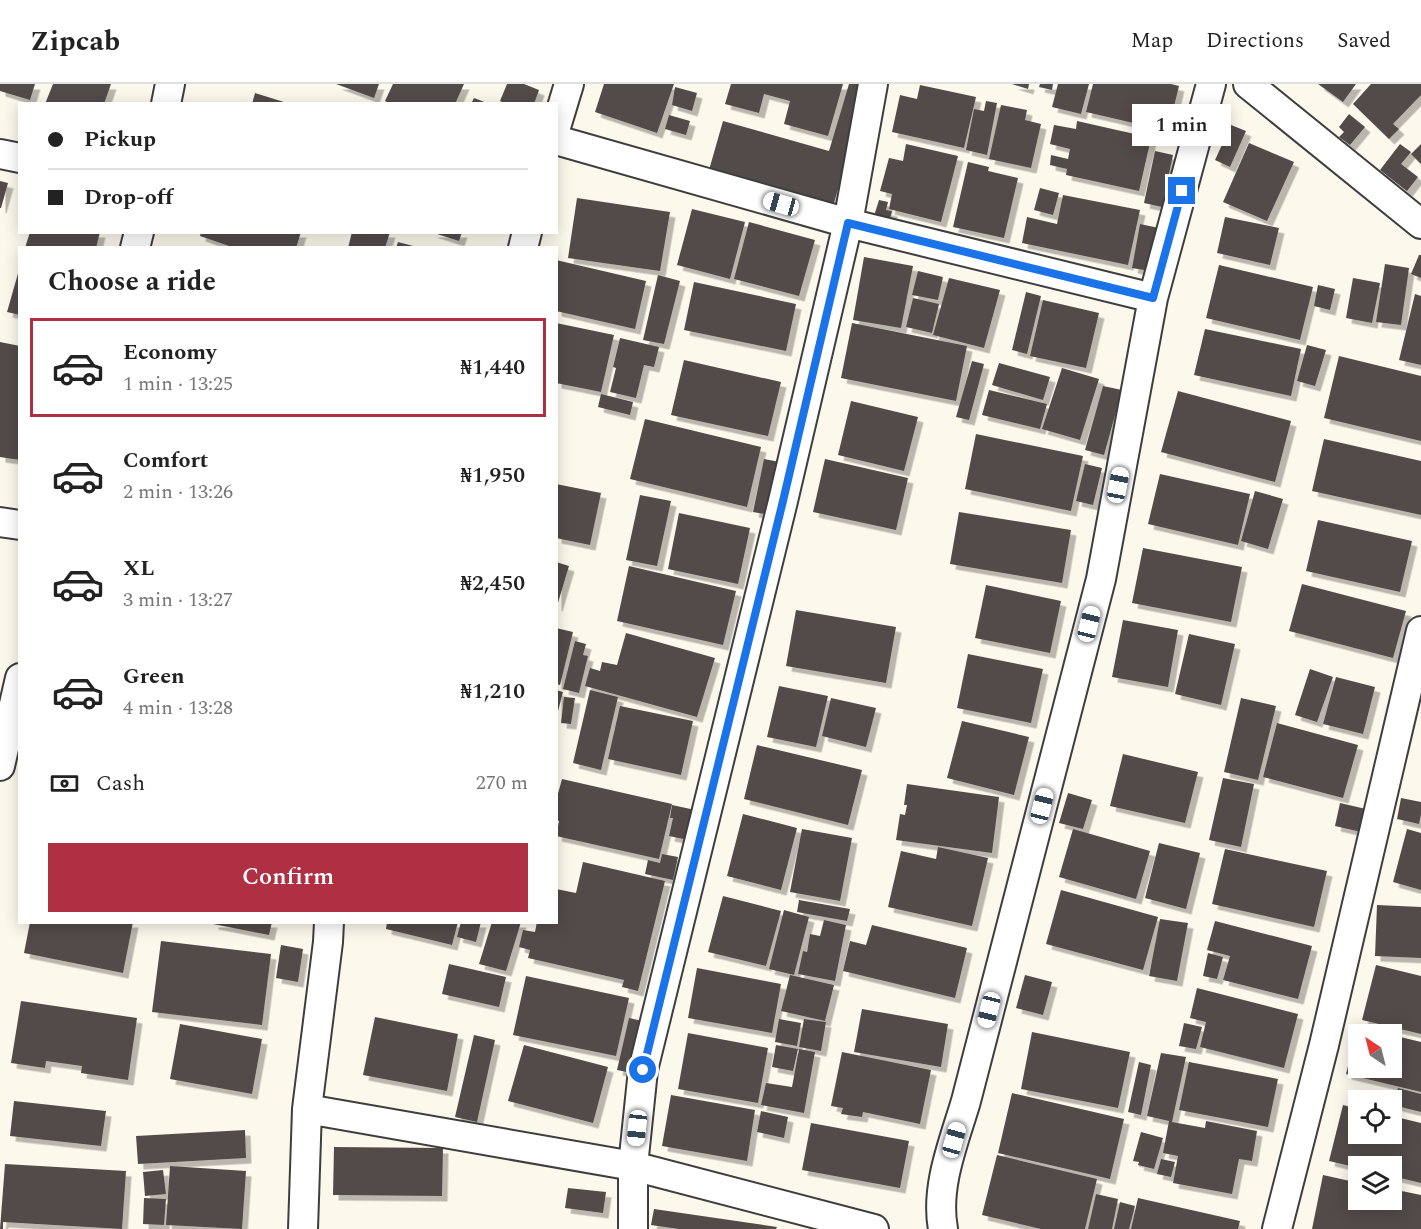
<!DOCTYPE html>
<meta charset="utf-8">
<style>
:root{--surface:#fff;--page:#f2f2f2;--text:#222;--muted:#767676;--line:#e0e0e0;--accent:#af3043}
body{margin:0;font-family:Spectral,serif;background:var(--page);color:var(--text);height:100vh;display:flex;flex-direction:column;font-size:22px;white-space:nowrap}
*{box-sizing:border-box;margin:0}
p{font-size:20px;color:var(--muted)}
.icon{flex:none;width:33px;height:33px;fill:none;stroke:currentColor;stroke-width:2;stroke-linecap:round;stroke-linejoin:round}
.map{position:relative;flex:1;overflow:hidden}
.sheet{position:absolute;left:18px;top:162px;width:540px;height:678px;display:flex;flex-direction:column;background:var(--surface);border-radius:0px;box-shadow:0 3px 15px #0003}
.sheet>*{flex:none}
.guide{position:absolute;left:18px;top:18px;width:540px;height:132px;border-radius:0px;box-shadow:0 3px 15px #0003;display:grid;align-content:center;height:132px;padding:0 30px;background:var(--surface)}
.needle{width:39px;rotate:325deg}
.fabs{position:absolute;left:1348px;top:940px;display:grid;gap:12px}
.fabs a{display:grid;place-items:center;width:54px;height:54px;border-radius:0px;background:var(--surface);box-shadow:0 3px 15px #0003;font-size:30px}
.end{position:absolute;width:27px;height:27px;margin:-14px;border:8px solid #1a73e8;background:#fff;box-shadow:0 0 0 3px #fff}
.from{border-radius:50%}
.bubble{position:absolute;height:42px;border-radius:0px;background:var(--surface);box-shadow:0 3px 15px #0003;font-size:20px;font-weight:600;line-height:42px;text-align:center}
.car{position:absolute;width:18px;height:36px;margin:-18px -9px;border-radius:8px;box-shadow:0 0 4px 2px #0007;background:linear-gradient(#fff 24%,#345 0 40%,#fff 0 76%,#345 0 86%,#fff 0)}
.guide b{display:flex;align-items:center;gap:21px;height:57px;font-size:22px}
.guide b+b{border-top:2px solid var(--line)}
.guide i{width:15px;height:15px;background:var(--text)}
ul{padding:0;list-style:none}
li{display:flex;align-items:center;gap:18px;height:99px;margin:0 12px 9px;padding:0 18px;border:3px solid transparent;border-radius:0px}
li div{flex:1}
li b{display:block;font-size:22px}
li em{font-style:normal;font-weight:600}
li.selected{border-color:var(--accent)}
li>.icon{width:54px;height:54px;stroke-width:1.5}
h2{padding:0 30px;font-size:27px;line-height:72px}
.pay{display:flex;align-items:center;gap:15px;height:66px;padding:0 30px;font-size:22px}
.pay p{margin-inline-start:auto}
.action{display:flex;gap:12px;margin-top:auto;padding:12px 30px}
.action a{flex:1;height:69px;border-radius:0px;background:var(--accent);color:#fff;font-size:24px;font-weight:600;line-height:69px;text-align:center}
header{display:flex;align-items:center;gap:36px;box-sizing:border-box;height:84px;padding:0 30px;background:var(--surface);border-bottom:2px solid var(--line)}
header strong{font-size:28px}
nav{display:flex;gap:33px;margin-inline-start:auto;font-size:21px}
.map>svg:first-child{display:block}
</style>
<header>
<strong>Zipcab</strong>
<nav><a>Map</a><a>Directions</a><a>Saved</a></nav>
</header>
<div class="map">
<svg width="1421" height="1145" viewBox="0 0 1421 1145">
<defs>
<filter id="shadow"><feDropShadow dx="5.5" dy="5.5" stdDeviation="0" flood-color="#0004"/></filter>
</defs>
<rect width="100%" height="100%" fill="#fdf8ec"/>
<path fill="#534c49" filter="url(#shadow)" d="M0,0h35l-5,16 -30,-9z
M53,0h58l-7,20h-59z
M336,0h43l-5,14z
M393,0h71l-9,20h-64l-6,-3z
M507,0h17l15,6 -5,14h-28l-6,-3z
M604,0h70l-17,49 -62,-21z
M731,0h112l-15,52 -44,-12 6,-23 -26,-7 -5,19 -34,-9z
M849,0h20l-36,122 -124,-36 14,-49 106,30z
M1012,0h17l-1,5z
M1040,0h13l-1,6 -13,-3z
M1058,0h31l-8,30 -29,-7z
M1093,0h78l8,2 -11,45 -82,-19z
M1318,0h38l-13,18z
M1371,0h50v11l-28,29 6,5 -10,10 -36,-35z
M920,1l56,12 -12,51 -72,-16 8,-37 17,4z
M675,3l22,6 -5,18 -20,-6z
M255,9l32,10v1h-35z
M474,14l13,5v1h-16z
M986,17l11,2 -10,52 -21,-5 8,-41 10,2z
M1001,21l26,5 -2,10 16,4 -10,44 -42,-9z
M1349,30l16,13 -15,18 -11,-8 5,-5 -5,-5z
M669,31l21,6 -4,14 -21,-6z
M1077,37l62,14v-3l13,2 -13,57 -73,-16 1,-6 -17,-4 1,-10 17,4 2,-10 -20,-5 4,-19 22,4z
M1231,41l15,6 -16,36 -15,-7z
M1249,59l45,19 -27,59 -44,-19z
M906,60l52,12 -17,66 -52,-13 3,-15 -12,-3 9,-33 14,3z
M1400,60l11,8 -10,12 17,13 -11,14 -27,-21z
M1421,60v20l-10,-10z
M1155,67l18,4 -11,52 -18,-4z
M968,78l21,5 -1,4 30,7 -14,60 -51,-11z
M0,97l8,2 -7,25h-1z
M1040,104l19,5 -6,22 -19,-5z
M1063,111l77,15 -12,55 -106,-22 5,-26 30,7z
M577,114l93,14 -10,59 -92,-13z
M879,116l9,2 -2,8 6,1 -3,12 -16,-4z
M692,125l53,13 -15,57 -53,-14z
M1225,133l54,11 -9,37 -53,-12z
M749,138l66,18 -16,56 -65,-17z
M1140,140l19,4 -9,43 -18,-3z
M30,148h70l-4,16h-71z
M201,148h100l-5,16h-61l-35,-12z
M352,148h38l-5,16h-37z
M431,148h31l-3,9z
M398,158l19,5v1h-21z
M1419,171h2v23l-10,-4z
M864,173l49,9 -12,62 -48,-8z
M556,176l90,21 -11,48 -79,-18z
M1385,180l24,4 -8,57 -25,-3z
M1219,181l94,22 -13,53 -94,-22z
M19,186h1v45l-13,-3z
M918,187l25,6 -5,23 -26,-5z
M658,191l22,6 -16,63 -21,-4z
M949,194l51,12 -16,58 -51,-13z
M1353,194l27,5 -8,40 -26,-5z
M694,198l102,22 -10,47 -102,-21z
M1318,201l17,4 -5,21 -16,-4z
M1026,208l15,4 -14,58 -15,-4z
M1415,210l6,2v69l-22,-5z
M913,214l26,6 -7,29 -26,-6z
M1043,216l56,13 -13,55 -56,-12z
M556,239l58,12 -13,57 -45,-9z
M852,239l115,23 -11,55 -115,-23z
M1205,245l96,20 -10,47 -97,-21z
M620,254l39,9 -5,20 -10,-2 -8,33 -26,-6 6,-24 -3,-1z
M0,258l20,4v114l-20,-3z
M1307,261l19,5 -11,36 -18,-5z
M1339,272l82,20v65l-97,-23z
M684,276l97,22 -13,54 -97,-21z
M972,277l12,3 -15,56 -13,-3z
M999,279l51,14 -7,23 -51,-15z
M1062,284l37,11 -19,61 -38,-11z
M1103,302l19,4 -18,65 -19,-5z
M989,306l58,14 -7,25 -58,-14z
M1178,307l113,30 -16,61 -114,-30z
M601,310l32,8 -3,13 -32,-8z
M851,317l67,16 -14,54 -66,-16z
M645,335l116,28 -14,60 -117,-28z
M976,350l107,22 -12,55 -106,-22z
M1324,355l97,22v54l-109,-24z
M764,375l21,4 -9,53 -23,-4z
M825,375l83,19 -12,52 -83,-18z
M1085,380l17,4 -9,37 -17,-4z
M1160,390l90,20 -12,51 -90,-21z
M556,400l45,9 -11,52 -34,-7z
M1255,407l28,8 -15,50 -27,-8z
M640,411l31,6 -14,65 -31,-6z
M959,428l112,18 -9,53 -112,-19z
M679,429l71,15 -12,56 -70,-15z
M1318,436l94,21 -12,51 -94,-21z
M1143,464l99,19 -11,55 -99,-19z
M556,478l13,4 -12,40h-1z
M629,482l107,25 -13,54 -106,-24z
M1302,500l104,27 -13,47 -104,-27z
M986,501l75,16 -11,52 -75,-15z
M796,526l100,17 -10,56 -100,-17z
M1123,536l55,10 -10,57 -56,-10z
M556,544l17,4 -13,53 -4,-1z
M626,549l89,25 -18,59 -112,-31 5,-18 10,3 2,-9 15,3z
M1189,550l46,10 -14,61 -46,-11z
M575,557l11,3 -3,11 5,1 -9,37 -16,-4z
M968,570l75,15 -12,54 -74,-15z
M1310,585l23,8 -16,45 -22,-7z
M1336,593l39,10 -12,47 -40,-10z
M779,602l49,10 -12,51 -49,-10z
M556,606l7,2 -6,23h-1z
M590,606l28,7 -17,73 -28,-7z
M564,613l11,1 -4,26 -10,-1z
M831,614l45,10 -10,39 -44,-11z
M1241,614l35,8 -18,74 -34,-8z
M620,622l73,15 -12,54 -73,-16z
M962,637l67,16 -15,58 -67,-17z
M1277,639l81,22 -15,53 -80,-21z
M757,661l105,25 -14,55 -104,-26z
M1123,670l75,18 -13,51 -75,-17z
M1223,694l31,6 -13,63 -32,-7z
M562,695l110,25 -13,55 -103,-23 3,-15 -3,-1v-19z
M907,700l92,13 -7,56 -96,-13 4,-26 5,1 2,-10h-3z
M1068,709l24,7 -9,29 -24,-6z
M1401,714l20,4v12l-2,10 -22,-5z
M1340,719l26,6 -5,23 -26,-6z
M672,721l28,6 -7,30 -24,-5 4,-18h-3z
M743,730l54,14 -16,62 -54,-14z
M802,745l50,9 -12,63 -50,-9z
M1073,745l77,22 -14,48 -77,-22z
M1407,745l14,4v57l-28,-8z
M1159,759l41,10 -14,56 -41,-11z
M938,763l50,11 -16,68 -84,-19 13,-56 35,8z
M1225,765l102,22 -13,56 -102,-23z
M662,770l16,3 -5,23 -28,-6 3,-14 12,3z
M583,778l82,19 -27,110 -16,-4 2,-7 -96,-22 2,-8 -11,-3 4,-17 12,2 2,-10h19v-33l20,4z
M1061,806l97,27 -15,53 -97,-26z
M723,812l58,15 -15,55 -58,-14z
M799,816l51,9 -3,12 -50,-9z
M1377,821l44,2v51l-46,-2z
M784,826l25,7 -15,58 -25,-6z
M1160,835l28,4 -11,58 -28,-5z
M824,836l22,5 -11,56 -37,-7 5,-23 4,1 3,-18 10,2z
M1215,837l97,25 -14,53 -75,-19 7,-24 -23,-6z
M30,838h103l-10,51 -99,-20z
M213,838h59l-3,13 -56,-11z
M387,838h71l-6,23 -66,-16z
M461,838h20l-5,20 -19,-5z
M492,838h29l-15,49 -27,-7z
M872,841l95,23 -12,50 -112,-27 7,-30 16,4z
M161,857l110,13 -9,71 -110,-13z
M281,861l22,4 -5,33 -22,-4z
M1208,869l15,4 -6,22 -14,-3z
M449,880l57,13 -7,30 -57,-13z
M1376,881l45,11v58l-59,-14z
M697,884l84,16 -9,49 -84,-15z
M790,891l44,10 -9,36 -44,-10z
M1025,891l27,7 -9,33 -27,-7z
M526,892l103,22 -13,58 -103,-21z
M1197,904l101,26 -14,54 -84,-21 6,-25 -16,-4z
M21,917l116,17 -9,62 -47,-7 1,-7 -36,-5 -1,7 -34,-5z
M862,925l86,15 -7,43 -87,-15z
M375,933l83,17 -11,57 -84,-16z
M629,934l18,4 -11,52 -19,-4z
M779,935l22,4 -4,23 -22,-4z
M804,935l22,3 -5,29 -22,-4z
M1184,939l18,4 -6,22 -17,-3z
M180,940l82,15 -10,55 -82,-15z
M1358,943l30,7 -29,1v33h33v-33l29,7v50l-75,-18z
M1032,948l98,20 -12,56 -97,-19z
M688,949l80,15 -10,55 -80,-14z
M474,951l21,5 -18,82 -22,-5z
M524,961l84,22 -15,56 -85,-22z
M776,961l22,4 -5,22 -21,-4z
M799,965l16,3 -11,61 -43,-8 5,-22 26,4z
M842,968l89,18 -11,54 -57,-12 -1,5 -21,-3 2,-6 -12,-2z
M1161,969l25,4 -14,65 33,6 1,-7 51,10 -5,30 -13,-2 -7,35 -59,-11 5,-27 -15,-3 6,-32 -22,-5z
M1139,978l12,3 -10,50 -13,-3z
M1189,978l89,17 -10,48 -89,-17z
M1398,1004l23,6v18l-28,-7z
M1012,1009l112,26 -14,60 -112,-26z
M671,1011l84,15 -8,51 -85,-15z
M14,1017l92,10 -5,35 -91,-10z
M1343,1021l16,4v25h33v-18l29,7v60l-29,-7v-9h-33v1l-30,-7z
M761,1027l27,6 -4,21 -27,-6z
M811,1039l98,18 -9,47 -98,-18z
M245,1046l1,28 -108,6 -2,-28z
M1141,1048l22,6 -9,31 -16,-4 1,-3 -6,-1z
M334,1063l109,1 -1,48 -109,-1z
M997,1071l100,24 -12,50h-44l-59,-14z
M1161,1075l14,3 -4,15 -14,-3z
M5,1080l121,7 -4,58 -119,-7v7h-3z
M170,1082l76,5 -4,58 -76,-4z
M163,1086l3,24 -21,2 -2,-24z
M1323,1091l36,8v17h33v-11l29,6v34h-109z
M568,1104l38,4 -3,21 -38,-5z
M1096,1110l22,5 -6,30h-24z
M144,1114l22,1 -2,26 -21,-1z
M1138,1114l102,23 -2,8h-107z
M1120,1118l15,4 -6,23h-15z
M654,1125l123,18 -1,2h-97l-28,-4z"/>
<g fill="none" stroke-linecap="round" stroke-linejoin="round">
<g stroke="#3e3e3e" stroke-width="32">
<path id="minor" d="M1248,0l173,140
M166,20l4,-20
M556,43l13,-43
M556,56l292,83 305,75
M0,70l20,4
M135,164l4,-16
M523,164l4,-16
M0,438l20,3
M0,682l20,-88
M307,1025l326,57 241,63
M303,1145l4,-120 21,-167 1,-20
M633,1145v-63l10,-96 140,-569 65,-278 25,-139
M943,1145c-8,-43 11,-87 23,-128l135,-522 52,-281 58,-214
M1277,1145l47,-184 97,-414"/>
</g>
<use href="#minor" stroke="#fff" stroke-width="28"/>
</g>
<g fill="none" stroke-linecap="round" stroke-linejoin="round">
<path stroke="#1a73e8" stroke-width="8" d="M643,986l140,-569 65,-278 305,75 29,-107"/>
</g>
</svg>
<div class="fabs">
<a><svg class="needle" viewBox="-14 -14 28 28"><path d="M0-13l5 13h-10z" fill="#e53935"/><path d="M0 13l5-13h-10z" fill="#767676"/></svg></a>
<a><svg class="icon" aria-label="locate" viewBox="0 0 24 24"><circle cx="12" cy="12" r="6"/><path d="M12 2v4M12 18v4M2 12h4M18 12h4"/></svg></a>
<a><svg class="icon" aria-label="layers" viewBox="0 0 24 24"><path d="M12 4l9 5-9 5-9-5zM3 14l9 5 9-5"/></svg></a>
</div>
<i class="end from" style="left:643px;top:986px"></i>
<i class="end" style="left:1182px;top:107px"></i>
<div class="bubble" style="left:1132px;top:20px;width:99px">1 min</div>
<i class="car" style="left:781px;top:120px;rotate:286deg"></i>
<i class="car" style="left:1118px;top:401px;rotate:11deg"></i>
<i class="car" style="left:1089px;top:540px;rotate:14deg"></i>
<i class="car" style="left:1042px;top:722px;rotate:14deg"></i>
<i class="car" style="left:989px;top:926px;rotate:194deg"></i>
<i class="car" style="left:637px;top:1044px;rotate:186deg"></i>
<i class="car" style="left:954px;top:1056px;rotate:16deg"></i>
<div class="guide">
<b><i class="from"></i>Pickup</b>
<b><i></i>Drop-off</b>
</div>
<section class="sheet">
<h2>Choose a ride</h2>
<ul>
<li class="selected"><svg class="icon" aria-label="car" viewBox="0 0 24 24"><path d="M5 17H2v-5l4-1 3-4h7l3 4 3 1v5h-3M9 17h6M6 11h13"/><circle cx="7" cy="17" r="2"/><circle cx="17" cy="17" r="2"/></svg><div><b>Economy</b><p>1 min · 13:25</p></div><em>₦1,440</em></li>
<li><svg class="icon" aria-label="car" viewBox="0 0 24 24"><path d="M5 17H2v-5l4-1 3-4h7l3 4 3 1v5h-3M9 17h6M6 11h13"/><circle cx="7" cy="17" r="2"/><circle cx="17" cy="17" r="2"/></svg><div><b>Comfort</b><p>2 min · 13:26</p></div><em>₦1,950</em></li>
<li><svg class="icon" aria-label="car" viewBox="0 0 24 24"><path d="M5 17H2v-5l4-1 3-4h7l3 4 3 1v5h-3M9 17h6M6 11h13"/><circle cx="7" cy="17" r="2"/><circle cx="17" cy="17" r="2"/></svg><div><b>XL</b><p>3 min · 13:27</p></div><em>₦2,450</em></li>
<li><svg class="icon" aria-label="car" viewBox="0 0 24 24"><path d="M5 17H2v-5l4-1 3-4h7l3 4 3 1v5h-3M9 17h6M6 11h13"/><circle cx="7" cy="17" r="2"/><circle cx="17" cy="17" r="2"/></svg><div><b>Green</b><p>4 min · 13:28</p></div><em>₦1,210</em></li>
</ul>
<div class="pay"><svg class="icon" aria-label="cash" viewBox="0 0 24 24"><path d="M3 7h18v10H3z"/><circle cx="12" cy="12" r="2"/></svg>Cash<p>270 m</p></div>
<div class="action"><a>Confirm</a></div>
</section>
</div>
